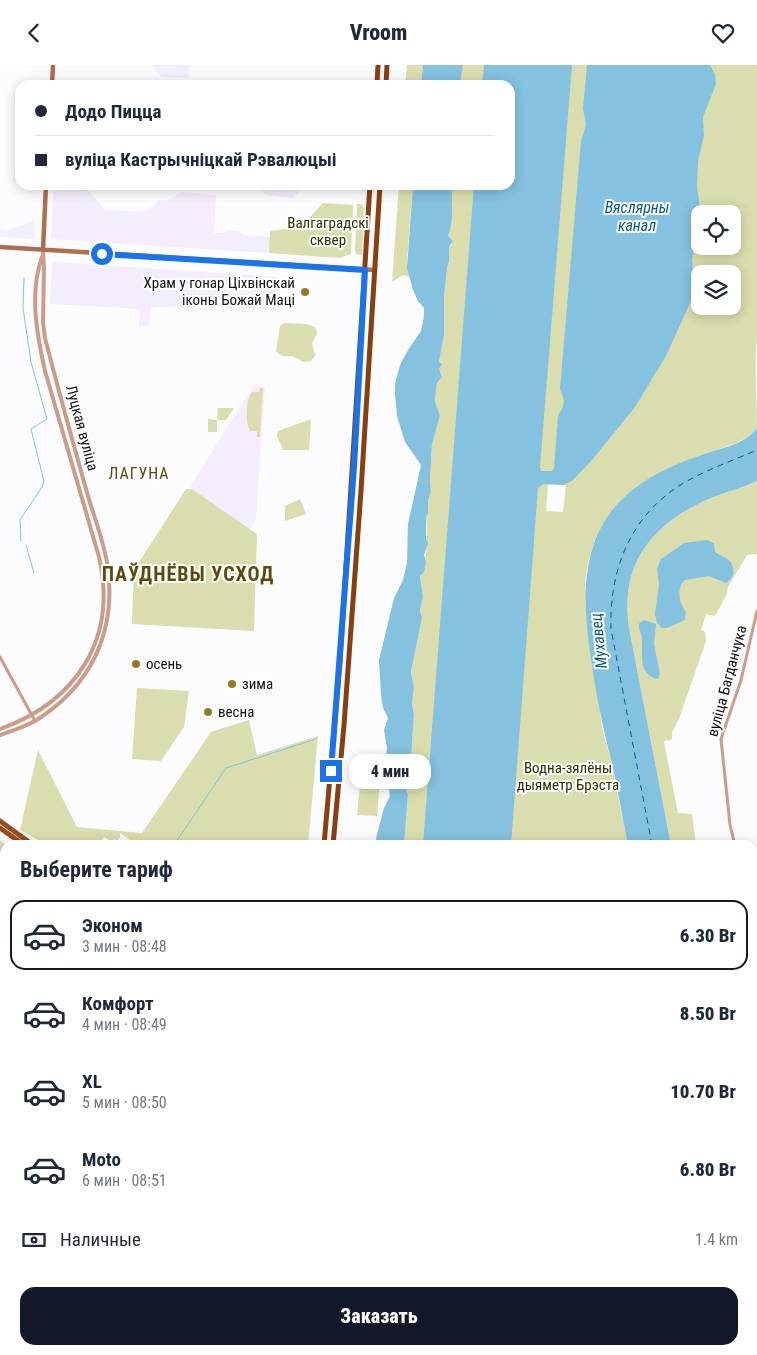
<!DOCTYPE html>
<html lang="ru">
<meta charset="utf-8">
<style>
:root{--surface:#fff;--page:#f6f6f7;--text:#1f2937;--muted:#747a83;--line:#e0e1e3;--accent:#111827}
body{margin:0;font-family:"Roboto Condensed",sans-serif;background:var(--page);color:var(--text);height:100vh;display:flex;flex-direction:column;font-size:19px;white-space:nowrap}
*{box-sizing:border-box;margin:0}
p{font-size:16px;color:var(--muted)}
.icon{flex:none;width:28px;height:28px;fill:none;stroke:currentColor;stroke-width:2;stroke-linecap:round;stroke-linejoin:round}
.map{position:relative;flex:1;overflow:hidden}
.side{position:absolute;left:0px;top:775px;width:758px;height:515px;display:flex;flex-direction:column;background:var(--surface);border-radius:15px 15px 0 0;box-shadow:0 2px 12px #0003}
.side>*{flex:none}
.banner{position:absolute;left:15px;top:15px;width:500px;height:110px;border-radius:15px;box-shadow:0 2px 12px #0003;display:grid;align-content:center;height:110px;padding:0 20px;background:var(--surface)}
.tools{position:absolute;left:691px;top:140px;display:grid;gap:10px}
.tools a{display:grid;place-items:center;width:50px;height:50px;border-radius:10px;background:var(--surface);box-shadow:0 2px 12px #0003;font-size:25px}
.end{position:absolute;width:22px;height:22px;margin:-11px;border:6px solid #1a73e8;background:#fff;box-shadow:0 0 0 2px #fff}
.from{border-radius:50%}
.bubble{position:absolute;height:35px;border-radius:15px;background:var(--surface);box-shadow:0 2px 12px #0003;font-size:16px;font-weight:800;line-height:35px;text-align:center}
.banner b{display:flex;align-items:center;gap:18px;height:48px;font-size:19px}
.banner b+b{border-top:1px solid var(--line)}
.banner i{width:12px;height:12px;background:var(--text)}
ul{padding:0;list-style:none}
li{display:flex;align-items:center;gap:15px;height:70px;margin:0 10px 8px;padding:0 10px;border:2px solid transparent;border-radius:15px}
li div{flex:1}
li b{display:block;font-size:19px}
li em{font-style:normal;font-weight:800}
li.on{border-color:var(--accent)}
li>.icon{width:45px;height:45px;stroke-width:1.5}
h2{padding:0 20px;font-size:22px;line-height:60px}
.pay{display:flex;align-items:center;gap:12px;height:55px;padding:0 20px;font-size:19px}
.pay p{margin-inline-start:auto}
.button{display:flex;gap:10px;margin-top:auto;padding:10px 20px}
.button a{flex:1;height:58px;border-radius:15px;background:var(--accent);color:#fff;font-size:20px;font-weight:800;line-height:58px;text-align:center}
header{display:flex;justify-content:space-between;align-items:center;height:65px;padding:0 20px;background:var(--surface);font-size:22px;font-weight:800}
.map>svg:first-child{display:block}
</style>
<header><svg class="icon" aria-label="back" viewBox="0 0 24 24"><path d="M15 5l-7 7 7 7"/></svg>Vroom<svg class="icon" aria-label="heart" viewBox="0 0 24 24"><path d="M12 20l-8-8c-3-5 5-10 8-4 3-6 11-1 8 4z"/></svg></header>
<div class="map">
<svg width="757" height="1290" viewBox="0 0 757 1290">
<rect width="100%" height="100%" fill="#fcfbfe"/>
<path fill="#f4edfd" d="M151,0h39l-1,13 -27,-1z
M54,120h29l22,25 41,2 12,-11 11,-1 12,-8 35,3 -2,38h9l4,-3 12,1 4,4 27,2 -1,16 -218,-14z
M256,120h43l-1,8 -5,5 -27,-3z
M35,155l-1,19 -34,-2v-7h2l3,2z
M55,197l223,15 -2,33 -45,-2v-9l-17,-1 -1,6 -27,4 -35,-1 -2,19h-10l1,-17 -90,-5 2,-39z
M254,320l11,2 -9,131 -6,11 -58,-40 -1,-4z"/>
<path fill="#dadeae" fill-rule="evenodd" d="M407,0h16l-2,20h-16z
M463,0h294v273c-3,30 0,60 0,90 -13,16 -32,18 -50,25 -67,25 -115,54 -122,131l17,143 9,34 17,84h-224l4,-51 -4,-9 7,-25 3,-46 -2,-10 2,-17 -3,-15 11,-54 -2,-8 3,-13 -3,-21c7,-5 8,-48 6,-59l2,-3v-13l3,-10 -1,-11 2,-37 8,-27 -5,-11 1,-15 1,-7 5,-6 -3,-8 3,-5 -3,-3 5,-26v-37l3,-30 2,-6v-15l3,-3v-4l-4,-4c7,-18 3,-34 4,-51h58v-100h-50zM700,149h32v32h-32zM700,209h32v32h-32zM548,419l18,1 -3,27 -17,-1z
M399,120h14l-6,75 3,17 -7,-2 -11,7z
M323,138l30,2 -2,49 -12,4 -70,-5 1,-22 31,-4z
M357,139h5l2,4 -2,47 -6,-1 -1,-3z
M284,258l23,1 9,4 1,6 -5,9 3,13 -4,5 -7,1 -12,-6c-7,1 -10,1 -16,-5l4,-25z
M260,323h3l-3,49h-3v-6h-7c-5,-8 -4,-32 2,-39h7z
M218,343h16l-8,12h-9v12h-9v-13l9,1z
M311,354l-2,31h-26l-6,-14 1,-5z
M757,416v73l-10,1 -19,32 -1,7 -12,22 -9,-2 -5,16 4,2 1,9 -27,78 -7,13v7l-4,2 -2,-1 -2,2 14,71 14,1 4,31h-25l-42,-217c-9,-62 20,-101 75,-127 17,-8 36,-12 53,-20z
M186,424h6l65,45 -3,97 -122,-7 2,-54z
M300,434l6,15 -21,7v-15z
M137,623l52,3 -5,36 -23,34 -29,-2z
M249,655l8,35 61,-19 -10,109h-173l-4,-2 -1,-3 -10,-7v4l-2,4 -4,-2 -2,3 -8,-5 -6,8h-51l-27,-15 18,-80 39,77 65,6 69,-101z
M363,691l19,2 -5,58 -20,-1z
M0,775l6,5 -1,82 -5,-3z
M752,1082l5,6v53l-4,4z
M0,1208l5,3v67l-5,-3z
M20,1285h118l9,5h-116z
M322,1285h149l3,5h-152z"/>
<path fill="#84c2e0" d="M423,0h40l-3,20h-39z
M484,0h88l-32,402 1,4h11l2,-3 4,-52 5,-9 1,-7 -4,-11 21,-248 5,-16 -3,-16 4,-44h123l5,9 1,10 -13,33 1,19 -6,25 -1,26 3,21v10l-8,41 2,29 -4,15 -24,53 -31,51 -43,53 -20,21 -9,4 -20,-1 -5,4 -27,357h-88l51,-660h36v-100h-28z
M413,120h39c-1,17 3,33 -4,51l5,5 -4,6v15l-2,6 -3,30v37l-5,26 3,3 -3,5 3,8 -5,6 -1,7 -1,12 5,14 -8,28 -2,36 1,11 -3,10v13l-2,3v21l2,5 -4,12 2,7 -2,10 -4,4 3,21 -3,13 2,8 -11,54 3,15 -2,17 2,10 -3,46 -7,25 4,9 -4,51h-27l-1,-7 8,-30 6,-12 -5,-31 2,-17 -3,-18 4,-12 -5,-10 -2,-13 -2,-35 15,-62 9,-18 4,-17 1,-39 13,-59 -16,-23 -8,-26 -2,-22v-10l5,-19 8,-15 13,-19 3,-15v-8l-6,-7 -5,-11 -6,-22z
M757,363v53c-17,8 -36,12 -53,20 -55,26 -84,65 -75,127l42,217h-43c-6,-28 -10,-57 -17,-85 -9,-36 -16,-71 -21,-108 -9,-65 -9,-128 52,-169 20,-14 43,-22 65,-30 18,-6 38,-9 50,-25z
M707,475l7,3 1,9c5,4 11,5 15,9 6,8 4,17 -4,22l-17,-7 -24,4c-9,8 -6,23 1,32l-1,8 -18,8h-5l-5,-5 -2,-9 4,-29 -2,-16 4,-10 23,-16z
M644,555l12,4 -2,20 6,30 -2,5c-21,-4 -15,-26 -16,-41 -1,-4 -3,-9 -3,-12 0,-4 2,-4 5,-6z
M753,1017l4,5v66l-4,-6z
M757,1214v76h-243l-4,-5h242l1,-70z"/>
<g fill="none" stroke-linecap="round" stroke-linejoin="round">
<path stroke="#84c2e0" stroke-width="1" d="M21,476l-1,-21 22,-33 2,-6 -13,-52 16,-10 -16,-57 -8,-54 1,-30
M26,480l8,28
M174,780l52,-77 90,-29
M0,855l5,4
M0,958l5,-5"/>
<path stroke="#0a5c7a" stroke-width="1" stroke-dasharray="6 5" stroke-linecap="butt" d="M652,780l-41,-216c-2,-61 21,-117 76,-148 22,-12 47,-21 70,-31
M686,1290v-5"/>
<path stroke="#c99d87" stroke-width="3" d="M0,592l35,64
M735,780l-5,-20 -9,-86 20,-59 16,-69
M752,810l5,6
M0,871l5,3
M0,930l5,3
M0,988l5,3
M0,1060l5,3
M0,1130l5,2
M0,1199l5,2
M474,1285l2,5"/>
<path stroke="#c99d87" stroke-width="4" d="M0,664c76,-27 118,-90 99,-172l-54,-186c-8,-36 -16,-78 -3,-114
M0,670c12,-4 24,-8 35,-14 55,-34 81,-87 73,-152 -3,-26 -15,-54 -22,-80 -14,-50 -28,-100 -41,-151l-2,-16 1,-54 -1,-18
M293,1290v-5"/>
<path stroke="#ad6e4d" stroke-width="4.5" d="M52,20l1,-20
M0,182l375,23
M43,185l3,-65"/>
<path stroke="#974c1e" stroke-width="5" d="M0,756l33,24
M0,763l24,17"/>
<path stroke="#884011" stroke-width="5" d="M377,20l1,-20
M386,20l1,-20
M324,780l16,-183 30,-477
M333,780l11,-120 17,-234 19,-306
M752,936l5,-1
M752,945l5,-1"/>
</g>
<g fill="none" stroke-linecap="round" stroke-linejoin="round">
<path stroke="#1a73e8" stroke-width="6" d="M102,189l263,16 -11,197 -23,304"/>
</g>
<g fill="#957c24" stroke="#fff" stroke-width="2">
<circle cx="305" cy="227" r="5"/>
<circle cx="136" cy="599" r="5"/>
<circle cx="232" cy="619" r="5"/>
<circle cx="208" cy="647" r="5"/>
</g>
<g text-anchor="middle" stroke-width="4" stroke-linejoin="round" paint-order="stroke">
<g font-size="15" fill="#2e2f01" stroke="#fff">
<text x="328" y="163">Валгаградскі<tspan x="328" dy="17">сквер</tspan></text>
<text x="568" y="708">Водна-зялёны<tspan x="568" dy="17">дыяметр Брэста</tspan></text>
</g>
<g font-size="15" fill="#111012" stroke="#fff" text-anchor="start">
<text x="295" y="223" text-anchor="end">Храм у гонар Ціхвінскай<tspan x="295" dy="17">іконы Божай Маці</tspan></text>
<text x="146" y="604">осень</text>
<text x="242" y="624">зима</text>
<text x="218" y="652">весна</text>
</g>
<g font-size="15" fill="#111012" stroke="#fff">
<text transform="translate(82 363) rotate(75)" y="5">Луцкая вуліца</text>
<text transform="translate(727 616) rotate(-75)" y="5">вуліца Багданчука</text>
</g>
<g font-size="16" font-style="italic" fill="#0a5c7a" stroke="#fff">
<text x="637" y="148">Вяслярны<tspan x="637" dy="18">канал</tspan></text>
<text transform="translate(598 576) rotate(-96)" y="6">Мухавец</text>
</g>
<g font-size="16" letter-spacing="1" fill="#5c4b0c" stroke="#fff">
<text x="139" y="414">ЛАГУНА</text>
</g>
<g font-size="20" font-weight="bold" letter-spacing="1" fill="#5c4b0c" stroke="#fff">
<text x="188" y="516">ПАЎДНЁВЫ УСХОД</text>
</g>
</g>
</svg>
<div class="tools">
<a><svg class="icon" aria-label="locate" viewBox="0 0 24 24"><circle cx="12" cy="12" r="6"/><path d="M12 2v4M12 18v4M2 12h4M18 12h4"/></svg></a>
<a><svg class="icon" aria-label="layers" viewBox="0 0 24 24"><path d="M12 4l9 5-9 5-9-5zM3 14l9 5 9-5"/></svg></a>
</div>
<i class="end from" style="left:102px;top:189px"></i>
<i class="end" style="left:331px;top:706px"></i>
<div class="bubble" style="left:349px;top:689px;width:82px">4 мин</div>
<div class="banner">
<b><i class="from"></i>Додо Пицца</b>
<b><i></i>вуліца Кастрычніцкай Рэвалюцыі</b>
</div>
<section class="side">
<h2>Выберите тариф</h2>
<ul>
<li class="on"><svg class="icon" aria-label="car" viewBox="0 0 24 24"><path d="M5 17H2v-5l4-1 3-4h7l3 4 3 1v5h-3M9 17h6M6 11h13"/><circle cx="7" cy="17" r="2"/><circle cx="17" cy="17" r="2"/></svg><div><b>Эконом</b><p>3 мин · 08:48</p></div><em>6.30 Br</em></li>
<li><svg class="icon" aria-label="car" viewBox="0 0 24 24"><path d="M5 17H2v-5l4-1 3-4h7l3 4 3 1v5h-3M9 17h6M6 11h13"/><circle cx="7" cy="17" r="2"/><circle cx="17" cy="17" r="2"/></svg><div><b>Комфорт</b><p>4 мин · 08:49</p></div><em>8.50 Br</em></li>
<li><svg class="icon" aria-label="car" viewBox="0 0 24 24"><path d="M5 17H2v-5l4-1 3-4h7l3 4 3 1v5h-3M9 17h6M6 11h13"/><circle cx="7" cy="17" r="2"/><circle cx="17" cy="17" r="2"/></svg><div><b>XL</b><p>5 мин · 08:50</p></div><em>10.70 Br</em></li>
<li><svg class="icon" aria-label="car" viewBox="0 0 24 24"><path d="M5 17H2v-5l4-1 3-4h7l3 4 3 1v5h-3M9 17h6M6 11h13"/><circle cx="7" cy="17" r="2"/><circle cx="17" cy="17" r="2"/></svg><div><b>Moto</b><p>6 мин · 08:51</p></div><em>6.80 Br</em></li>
</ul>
<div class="pay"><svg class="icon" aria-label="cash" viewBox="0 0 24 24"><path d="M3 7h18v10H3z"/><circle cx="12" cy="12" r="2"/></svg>Наличные<p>1.4 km</p></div>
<div class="button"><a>Заказать</a></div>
</section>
</div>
